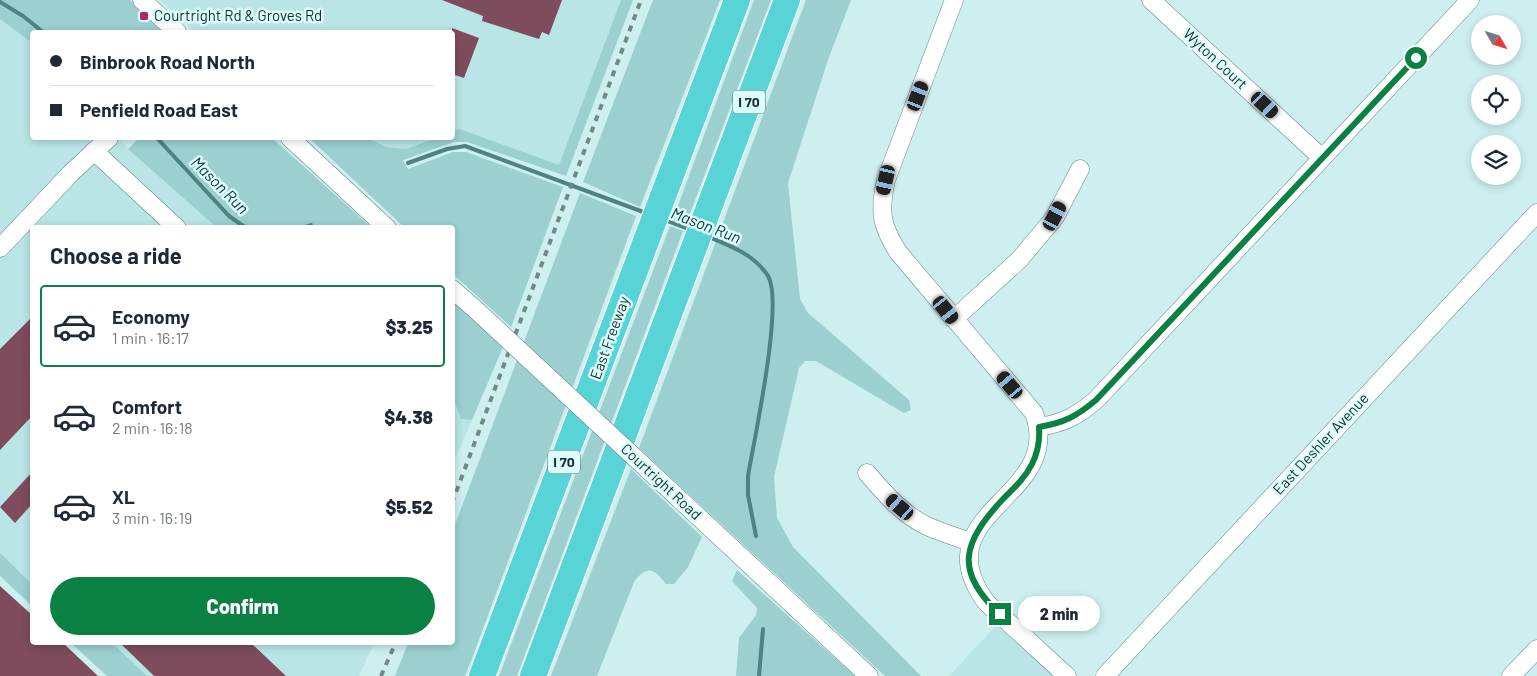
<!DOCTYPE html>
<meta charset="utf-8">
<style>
:root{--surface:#fff;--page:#f6f6f7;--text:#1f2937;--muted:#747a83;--line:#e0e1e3;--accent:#0b8043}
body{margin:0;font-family:Barlow,sans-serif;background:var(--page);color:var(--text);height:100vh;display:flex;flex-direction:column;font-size:19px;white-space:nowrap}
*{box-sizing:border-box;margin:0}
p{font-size:16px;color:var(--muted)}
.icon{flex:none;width:28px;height:28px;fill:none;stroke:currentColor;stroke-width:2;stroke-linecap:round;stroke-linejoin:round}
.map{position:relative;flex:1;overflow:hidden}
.sheet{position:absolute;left:30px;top:225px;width:425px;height:420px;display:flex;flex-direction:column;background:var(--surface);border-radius:5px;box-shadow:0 2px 8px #0003}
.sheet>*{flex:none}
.guide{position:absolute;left:30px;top:30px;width:425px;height:110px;border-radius:5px;box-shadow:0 2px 8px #0003;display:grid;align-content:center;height:110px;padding:0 20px;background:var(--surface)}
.needle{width:32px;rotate:129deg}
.buttons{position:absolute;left:1471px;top:15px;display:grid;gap:10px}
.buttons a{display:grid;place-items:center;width:50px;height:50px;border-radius:50%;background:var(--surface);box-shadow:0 2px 8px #0003;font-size:25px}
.end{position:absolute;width:22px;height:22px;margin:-11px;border:6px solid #0b8043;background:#fff;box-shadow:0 0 0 2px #fff}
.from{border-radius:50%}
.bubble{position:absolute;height:35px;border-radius:18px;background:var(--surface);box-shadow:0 2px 8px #0003;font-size:16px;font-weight:800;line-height:35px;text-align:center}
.car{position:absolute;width:15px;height:30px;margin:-15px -8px;border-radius:6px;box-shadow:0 0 4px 1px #0007;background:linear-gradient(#222 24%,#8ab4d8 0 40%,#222 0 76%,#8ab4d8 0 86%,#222 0)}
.guide b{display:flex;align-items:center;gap:18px;height:48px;font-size:19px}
.guide b+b{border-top:1px solid var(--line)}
.guide i{width:12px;height:12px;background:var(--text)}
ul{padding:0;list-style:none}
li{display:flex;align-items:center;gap:15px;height:82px;margin:0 10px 8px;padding:0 10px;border:2px solid transparent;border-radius:5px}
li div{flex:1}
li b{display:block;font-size:19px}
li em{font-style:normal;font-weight:800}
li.selected{border-color:var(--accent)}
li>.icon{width:45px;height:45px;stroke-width:1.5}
h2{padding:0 20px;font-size:22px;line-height:60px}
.primary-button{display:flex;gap:10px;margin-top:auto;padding:10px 20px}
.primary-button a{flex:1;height:58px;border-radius:30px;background:var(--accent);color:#fff;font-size:20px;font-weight:800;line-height:58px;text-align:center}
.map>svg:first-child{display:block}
</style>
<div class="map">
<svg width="1537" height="676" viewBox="0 0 1537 676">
<rect width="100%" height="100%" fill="#cdeff0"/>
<path fill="#b9e5e6" d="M160,0h461l-62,165 -99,-36 -7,2 -1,-99h-257z
M0,19l32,24v95h87l9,11 88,78 -184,1v356l-32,-31z
M368,138h68l-30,11 -20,-2z
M453,398l8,21 11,1 -19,44z
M1004,617l64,59h-119z
M112,643h262l-15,33h-212z"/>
<path fill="#9bcfd0" d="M0,0h130l34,32h-132v11l-32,-24z
M621,0h12l-67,176 -99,-34h-13l-51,18 5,9 45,-17h13l97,35 -52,140 -58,-53 -1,-46 -48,-1 -95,-89h59l18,9 20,2 30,-11h16l1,-7 7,-2 99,36z
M653,0h67l-80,207 -57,-25z
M754,0h17l-85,224 -13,-5z
M806,0h45l-22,57 -41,126 12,116 8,14 101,87 2,10 -7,3 -88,-52h-11l-6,7 -25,109 3,41 16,29 128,129h-36l-246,-228z
M139,138h133l99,89h-155l-88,-78z
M580,193l56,23 -163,440 -8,20h-70l13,-33 44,-1 1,-112z
M670,226l13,5 -166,445h-18z
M453,301l50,46 -31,73 -11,-1 -8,-21z
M631,469l71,68 -14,30 -14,17h-8c-12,-16 -19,-19 -32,-2l-37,94h-46z
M0,553l32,31v22l-32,-30z
M737,570l118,106h-119l3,-38 17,-23 1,-7 -25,-27z
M71,643h41l35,33h-40z"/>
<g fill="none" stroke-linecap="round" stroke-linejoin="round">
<path stroke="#4d8384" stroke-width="4" d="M0,2l23,14 20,16
M157,138l72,78 17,12
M408,163l39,-14 18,-3 181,67
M665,220l26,10
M303,228l8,-3
M709,237c22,9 46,18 59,39 16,27 -14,164 -20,200v19l8,41
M759,676l4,-47"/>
</g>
<path fill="#7e4c5d" d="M442,0h120l-13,35 -7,-3 -3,7 -57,-18 1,-5z
M452,28l27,10 -15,40 -12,-4z
M32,317v99l-32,34v-101z
M32,472v32l-17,19 -15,-16z
M0,586l32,29v27h30l36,34h-98z
M119,642h131l36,34h-132z"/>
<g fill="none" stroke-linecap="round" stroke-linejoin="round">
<g stroke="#658484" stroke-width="19">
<path id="minor" d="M142,0l35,32
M954,0l-68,180c-7,32 -5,45 12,72l136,161c31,84 -109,98 -51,185 6,9 17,16 25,24 20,18 39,36 59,54
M1151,0l171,158
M290,138l97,90
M94,151l83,77
M0,248l71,-75 38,-35
M452,289l23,20
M954,319l65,-59 36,-43 25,-48
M1039,427c25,-4 38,-11 57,-27l374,-400
M867,473c18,21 37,43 62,54 14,6 28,10 41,15
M660,481l209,195
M1105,676l432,-463
M1511,676l26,-27"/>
</g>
<g stroke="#fff" stroke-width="28">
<path id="highway" d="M482,676l255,-676
M533,676l254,-676"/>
</g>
<use href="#minor" stroke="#fff" stroke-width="18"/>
<use href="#highway" stroke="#58d4d7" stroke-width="26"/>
<path stroke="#718888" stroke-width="4" stroke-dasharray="6 6" stroke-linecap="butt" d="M452,503l189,-503
M381,676l15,-34"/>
<g stroke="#658484" stroke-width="19" stroke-linecap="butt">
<path id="minor-bridge" d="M475,309l185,172"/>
</g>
<use href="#minor-bridge" stroke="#fff" stroke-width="18"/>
</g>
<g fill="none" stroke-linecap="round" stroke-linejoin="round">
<path stroke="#0b8043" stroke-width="6" d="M1000,614c-47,-43 -37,-72 3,-115 11,-11 22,-21 29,-35 6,-12 8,-24 7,-37 25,-4 38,-11 57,-27l320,-342"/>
</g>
<rect fill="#b12868" stroke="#dafdfd" stroke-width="2" x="139" y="11" width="10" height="10" rx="2.5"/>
<g text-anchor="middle" stroke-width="5" stroke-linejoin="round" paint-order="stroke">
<g fill="#dafdfd" stroke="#566969" stroke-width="1">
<rect x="733" y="90.5" width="32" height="23" rx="4"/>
<rect x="548" y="450.5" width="32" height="23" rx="4"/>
</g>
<g font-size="14" font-weight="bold" fill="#1d2a2a">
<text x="749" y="107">I 70</text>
<text x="564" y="467">I 70</text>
</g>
<g font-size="15" fill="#1d2a2a" stroke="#dafdfd" text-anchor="start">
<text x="154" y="21">Courtright Rd &amp; Groves Rd</text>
</g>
<g font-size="15" fill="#1d2a2a" stroke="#dafdfd">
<text transform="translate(1215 59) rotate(43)" y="5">Wyton Court</text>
<text transform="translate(610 338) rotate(-70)" y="5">East Freeway</text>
<text transform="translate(1321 444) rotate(-47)" y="5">East Deshler Avenue</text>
<text transform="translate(661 482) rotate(43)" y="5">Courtright Road</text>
</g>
<g font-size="16" font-style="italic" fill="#0d3233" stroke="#dafdfd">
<text transform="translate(220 185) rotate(45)" y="6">Mason Run</text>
<text transform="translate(706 225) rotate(21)" y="6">Mason Run</text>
</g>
</g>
</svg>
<div class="buttons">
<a><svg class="needle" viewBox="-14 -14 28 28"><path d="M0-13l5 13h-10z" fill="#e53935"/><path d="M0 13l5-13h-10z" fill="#747a83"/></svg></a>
<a><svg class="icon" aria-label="locate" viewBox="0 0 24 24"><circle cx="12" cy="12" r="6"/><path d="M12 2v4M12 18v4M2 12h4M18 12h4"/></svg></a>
<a><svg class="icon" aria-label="layers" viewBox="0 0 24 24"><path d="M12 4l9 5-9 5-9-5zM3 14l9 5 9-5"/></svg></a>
</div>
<i class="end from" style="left:1416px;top:58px"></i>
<i class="end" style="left:1000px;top:614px"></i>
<div class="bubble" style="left:1018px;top:596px;width:82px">2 min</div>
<i class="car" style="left:918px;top:96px;rotate:21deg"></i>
<i class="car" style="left:1265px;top:105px;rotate:133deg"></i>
<i class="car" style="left:886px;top:180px;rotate:193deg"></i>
<i class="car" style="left:1055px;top:216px;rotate:28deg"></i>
<i class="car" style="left:946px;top:310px;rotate:141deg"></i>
<i class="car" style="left:1010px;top:385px;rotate:320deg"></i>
<i class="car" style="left:900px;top:507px;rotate:311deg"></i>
<div class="guide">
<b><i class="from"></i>Binbrook Road North</b>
<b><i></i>Penfield Road East</b>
</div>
<section class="sheet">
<h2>Choose a ride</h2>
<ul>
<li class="selected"><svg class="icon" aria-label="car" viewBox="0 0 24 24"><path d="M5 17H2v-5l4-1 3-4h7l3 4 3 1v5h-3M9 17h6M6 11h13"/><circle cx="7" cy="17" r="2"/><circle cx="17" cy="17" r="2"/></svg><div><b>Economy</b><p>1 min · 16:17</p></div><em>$3.25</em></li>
<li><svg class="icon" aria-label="car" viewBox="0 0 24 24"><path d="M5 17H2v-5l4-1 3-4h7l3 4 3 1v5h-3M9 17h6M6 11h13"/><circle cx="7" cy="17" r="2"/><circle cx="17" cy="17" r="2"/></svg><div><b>Comfort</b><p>2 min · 16:18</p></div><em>$4.38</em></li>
<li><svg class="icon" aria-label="car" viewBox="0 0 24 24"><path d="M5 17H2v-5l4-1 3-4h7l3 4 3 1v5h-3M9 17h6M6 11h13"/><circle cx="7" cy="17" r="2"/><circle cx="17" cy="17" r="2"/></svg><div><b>XL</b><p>3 min · 16:19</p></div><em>$5.52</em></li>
</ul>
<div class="primary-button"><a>Confirm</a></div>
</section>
</div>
